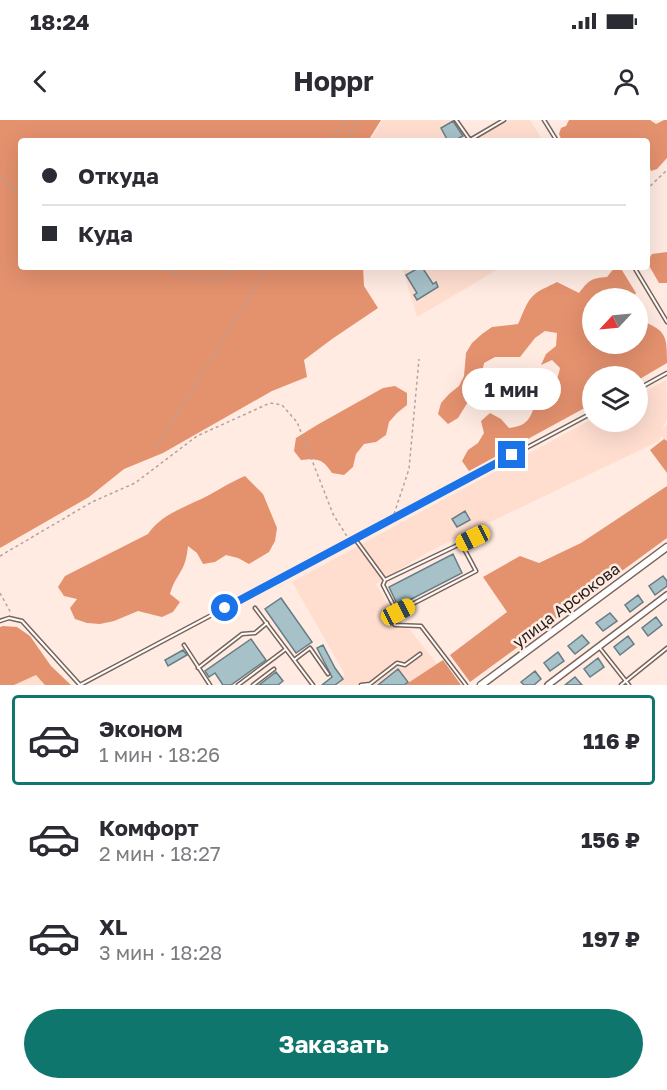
<!DOCTYPE html>
<html lang="ru">
<meta charset="utf-8">
<style>
:root{--surface:#fff;--page:#f7f7f7;--text:#2b2b33;--muted:#7c7c81;--line:#e1e1e2;--accent:#0f766e}
body{margin:0;font-family:"Golos Text",sans-serif;background:var(--page);color:var(--text);height:100vh;display:flex;flex-direction:column;font-size:22px;white-space:nowrap}
*{box-sizing:border-box;margin:0}
p{font-size:20px;color:var(--muted)}
.icon{flex:none;width:33px;height:33px;fill:none;stroke:currentColor;stroke-width:2;stroke-linecap:round;stroke-linejoin:round}
.map{position:relative;height:565px;overflow:hidden}
.panel{display:flex;flex-direction:column;background:var(--surface);flex:1}
.panel>*{flex:none}
.guide{position:absolute;left:18px;top:18px;width:632px;height:132px;border-radius:6px;box-shadow:0 6px 24px #0002;display:grid;align-content:center;height:132px;padding:0 24px;background:var(--surface)}
.needle{width:39px;rotate:244deg}
.buttons{position:absolute;left:582px;top:168px;display:grid;gap:12px}
.buttons a{display:grid;place-items:center;width:66px;height:66px;border-radius:50%;background:var(--surface);box-shadow:0 6px 24px #0002;font-size:30px}
.end{position:absolute;width:27px;height:27px;margin:-14px;border:8px solid #1a73e8;background:#fff;box-shadow:0 0 0 3px #fff}
.from{border-radius:50%}
.bubble{position:absolute;height:42px;border-radius:21px;background:var(--surface);box-shadow:0 6px 24px #0002;font-size:20px;font-weight:700;line-height:42px;text-align:center}
.car{position:absolute;width:18px;height:36px;margin:-18px -9px;border-radius:8px;box-shadow:0 0 4px 2px #0007;background:linear-gradient(#f5c518 24%,#345 0 40%,#f5c518 0 76%,#345 0 86%,#f5c518 0)}
.guide b{display:flex;align-items:center;gap:21px;height:57px;font-size:22px}
.guide b+b{border-top:2px solid var(--line)}
.guide i{width:15px;height:15px;background:var(--text)}
ul{padding:10px 0 0;list-style:none}
li{display:flex;align-items:center;gap:18px;height:90px;margin:0 12px 9px;padding:0 12px;border:3px solid transparent;border-radius:6px}
li div{flex:1}
li b{display:block;font-size:22px}
li em{font-style:normal;font-weight:700}
li.selected{border-color:var(--accent)}
li>.icon{width:54px;height:54px;stroke-width:1.5}
.primary-button{display:flex;gap:12px;margin-top:auto;padding:12px 24px}
.primary-button a{flex:1;height:69px;border-radius:36px;background:var(--accent);color:#fff;font-size:24px;font-weight:700;line-height:69px;text-align:center}
.status{display:flex;justify-content:space-between;align-items:center;height:42px;padding:0 30px;background:var(--surface);direction:ltr}
.status svg{height:16px;fill:currentColor}
header{display:flex;justify-content:space-between;align-items:center;height:78px;padding:0 24px;background:var(--surface);font-size:27px;font-weight:700}
.map>svg:first-child{display:block}
</style>
<div class="status"><b>18:24</b><svg viewBox="0 0 49 12"><path d="M0 12V9h3v3zM5 12V6h3v6zM10 12V3h3v9zM15 12V0h3v12zM26 1h20v11H26zM47 4h2v5h-2z"/></svg></div>
<header><svg class="icon" aria-label="back" viewBox="0 0 24 24"><path d="M15 5l-7 7 7 7"/></svg>Hoppr<svg class="icon" aria-label="person" viewBox="0 0 24 24"><circle cx="12" cy="8" r="4"/><path d="M4 21q1-7 8-7t8 7"/></svg></header>
<div class="map">
<svg width="667" height="565" viewBox="0 0 667 565">
<rect width="100%" height="100%" fill="#ffebe2"/>
<path fill="#ffded0" d="M382,0h72l13,21h-97z
M509,0h21l13,21h-68z
M402,147h100l-85,50z
M666,260l1,38 -5,12 5,-6v17l-6,-5 -2,5 -231,111 -52,32 7,12 14,21 13,13 27,34 -32,21h-73l13,-11 -53,-92 300,-163v3h46v-27z
M36,554l9,11h-31z"/>
<path fill="#e4916e" d="M0,0h381l-13,21h-347v126h342l1,19 14,22 -46,31 -28,21 3,17 -35,14 -109,62 -39,16 -35,28 -89,51z
M569,0h81l6,4 8,-4h3v38l-10,11 -6,2 -4,-9 -1,-21h-84l-3,-7 2,-6 5,-2z
M667,132v31h-8l-12,-21 5,-8z
M615,147h5l16,26 -3,5h-41v46h46v-25c27,12 29,13 29,44l-29,17v-4h-46v28l-123,67 -7,-10 6,-11 10,-7 6,-10 -3,-12 9,-8 11,6 8,9c27,-3 19,-18 33,-33 12,-12 14,-8 18,-27l-8,-8 -11,5 5,-11 10,-8 1,-13 -12,-2 -10,7 -15,19h-25l-11,6 -5,25 -8,9 -13,21 -10,6 -10,-10 3,-11 8,-9 10,-8 5,-10 2,-23 6,-10 10,-9 10,-7 26,-3c5,-10 8,-23 17,-30 6,-5 15,-8 22,-12l22,11c9,-12 12,-15 28,-16z
M395,266l12,7v12l-10,8 -8,9 -3,13 -10,7 -12,2 -8,10 -3,13 -9,8 -12,-2c-9,-14 -14,-15 -31,-13l-7,-9 2,-13 21,-13 66,-37z
M664,319l3,2v32l-17,-23z
M245,356l18,18 14,34 -2,13 -6,11 -20,12 -11,-6 -12,-3 -11,7 -12,2 -6,-11 -9,-7c-1,8 -2,17 -7,25 -5,9 -8,12 -11,23l10,8 -7,10 -11,5 -24,-6 -24,10 -14,3 -13,-1 -12,-4 -5,-11 7,-9 -13,-3 -6,-9 7,-11 83,-42c14,-21 41,-28 63,-40 12,-7 22,-13 34,-18z
M667,366v52l-197,144 -20,-27 57,-43 -24,-35 37,-21 19,7 42,-20z
M3,506l14,1 13,9 21,30 20,19h-26l-9,-10 -22,10h-14v-58z
M443,540l18,25h-56z"/>
<path fill="#a7c1c9" stroke="#657d85" stroke-width="1.5" d="M453,1l10,15 -10,5h-5l-7,-13z
M420,147h2l11,17 3,-2 2,5 -21,13 -3,-5 3,-2 -11,-18z
M465,391l5,9 -13,7 -5,-8z
M453,434l9,19 -64,33 -9,-19z
M663,456l4,5v5l-12,9 -6,-9z
M638,475l5,7 -13,10 -5,-7z
M281,478l31,44 -16,11 -31,-44z
M610,493l7,8 -14,10 -7,-8z
M656,497l6,8 -14,11 -6,-8z
M582,515l7,8 -14,11 -7,-8z
M628,516l6,8 -14,11 -6,-8z
M251,519l15,21 -35,25h-8l-8,-12 -6,4 -4,-6z
M323,525l12,23 8,11 -8,6h-13l10,-8 -15,-29z
M183,530l4,5 -19,11 -3,-6z
M558,532l6,9 -14,10 -6,-8z
M598,538l6,9 -14,10 -6,-8z
M398,549l10,13 -4,3h-26z
M535,551l6,8 -7,6h-10l-3,-3z
M276,552l7,9 -5,4h-19z
M575,557l7,8h-17z"/>
<g fill="none" stroke-linecap="round" stroke-linejoin="round">
<g stroke="#79645b" stroke-width="5">
<path id="service" d="M456,0l14,20 34,-20
M544,0l13,21
M634,147l33,55
M638,269l29,-16
M355,419l30,41 100,-48
M385,460l-2,5 14,27 79,-41 -15,-28
M255,488l58,77
M384,494l11,11 26,1 45,59
M0,501l9,-3 13,3 58,64 512,-272
M184,525l26,40
M599,527l30,38
M294,540l16,-12 18,26
M198,548l44,-34 13,-1 12,-10
M238,565l48,-36
M253,565l21,-16
M361,565l9,-1 27,-21 8,2 15,-11
M621,565l46,-37"/>
</g>
<g stroke="#79645b" stroke-width="8">
<path id="minor" d="M548,565l119,-90"/>
</g>
<g stroke="#79645b" stroke-width="9">
<path id="tertiary" d="M481,565l186,-138"/>
</g>
<path stroke="#b4a39c" stroke-width="1.5" stroke-dasharray="3 3" stroke-linecap="butt" d="M331,21l15,-21
M345,21l13,-21
M0,56l21,19
M646,70l21,-20
M144,147l25,4 34,10 16,-2 20,-12
M157,326l111,-179
M666,341h1
M394,394l15,-45 10,-110
M0,436l92,-54 43,-19 62,-47 73,-33 12,2 15,17 36,92 15,24
M0,473l11,20"/>
<use href="#service" stroke="#fff" stroke-width="2"/>
<use href="#minor" stroke="#fff" stroke-width="5"/>
<use href="#tertiary" stroke="#fff" stroke-width="6"/>
</g>
<g fill="none" stroke-linecap="round" stroke-linejoin="round">
<path stroke="#1a73e8" stroke-width="8" d="M225,488l287,-153"/>
</g>
<g text-anchor="middle" stroke-width="5" stroke-linejoin="round" paint-order="stroke">
<g font-size="16" fill="#261d19" stroke="#ffebe2">
<text transform="translate(566 485) rotate(-37)" y="6">улица Арсюкова</text>
</g>
</g>
</svg>
<div class="buttons">
<a><svg class="needle" viewBox="-14 -14 28 28"><path d="M0-13l5 13h-10z" fill="#e53935"/><path d="M0 13l5-13h-10z" fill="#7c7c81"/></svg></a>
<a><svg class="icon" aria-label="layers" viewBox="0 0 24 24"><path d="M12 4l9 5-9 5-9-5zM3 14l9 5 9-5"/></svg></a>
</div>
<i class="end from" style="left:225px;top:488px"></i>
<i class="end" style="left:512px;top:335px"></i>
<div class="bubble" style="left:462px;top:248px;width:99px">1 мин</div>
<i class="car" style="left:473px;top:418px;rotate:244deg"></i>
<i class="car" style="left:398px;top:492px;rotate:62deg"></i>
<div class="guide">
<b><i class="from"></i>Откуда</b>
<b><i></i>Куда</b>
</div>
</div>
<section class="panel">
<ul>
<li class="selected"><svg class="icon" aria-label="car" viewBox="0 0 24 24"><path d="M5 17H2v-5l4-1 3-4h7l3 4 3 1v5h-3M9 17h6M6 11h13"/><circle cx="7" cy="17" r="2"/><circle cx="17" cy="17" r="2"/></svg><div><b>Эконом</b><p>1 мин · 18:26</p></div><em>116 ₽</em></li>
<li><svg class="icon" aria-label="car" viewBox="0 0 24 24"><path d="M5 17H2v-5l4-1 3-4h7l3 4 3 1v5h-3M9 17h6M6 11h13"/><circle cx="7" cy="17" r="2"/><circle cx="17" cy="17" r="2"/></svg><div><b>Комфорт</b><p>2 мин · 18:27</p></div><em>156 ₽</em></li>
<li><svg class="icon" aria-label="car" viewBox="0 0 24 24"><path d="M5 17H2v-5l4-1 3-4h7l3 4 3 1v5h-3M9 17h6M6 11h13"/><circle cx="7" cy="17" r="2"/><circle cx="17" cy="17" r="2"/></svg><div><b>XL</b><p>3 мин · 18:28</p></div><em>197 ₽</em></li>
</ul>
<div class="primary-button"><a>Заказать</a></div>
</section>
